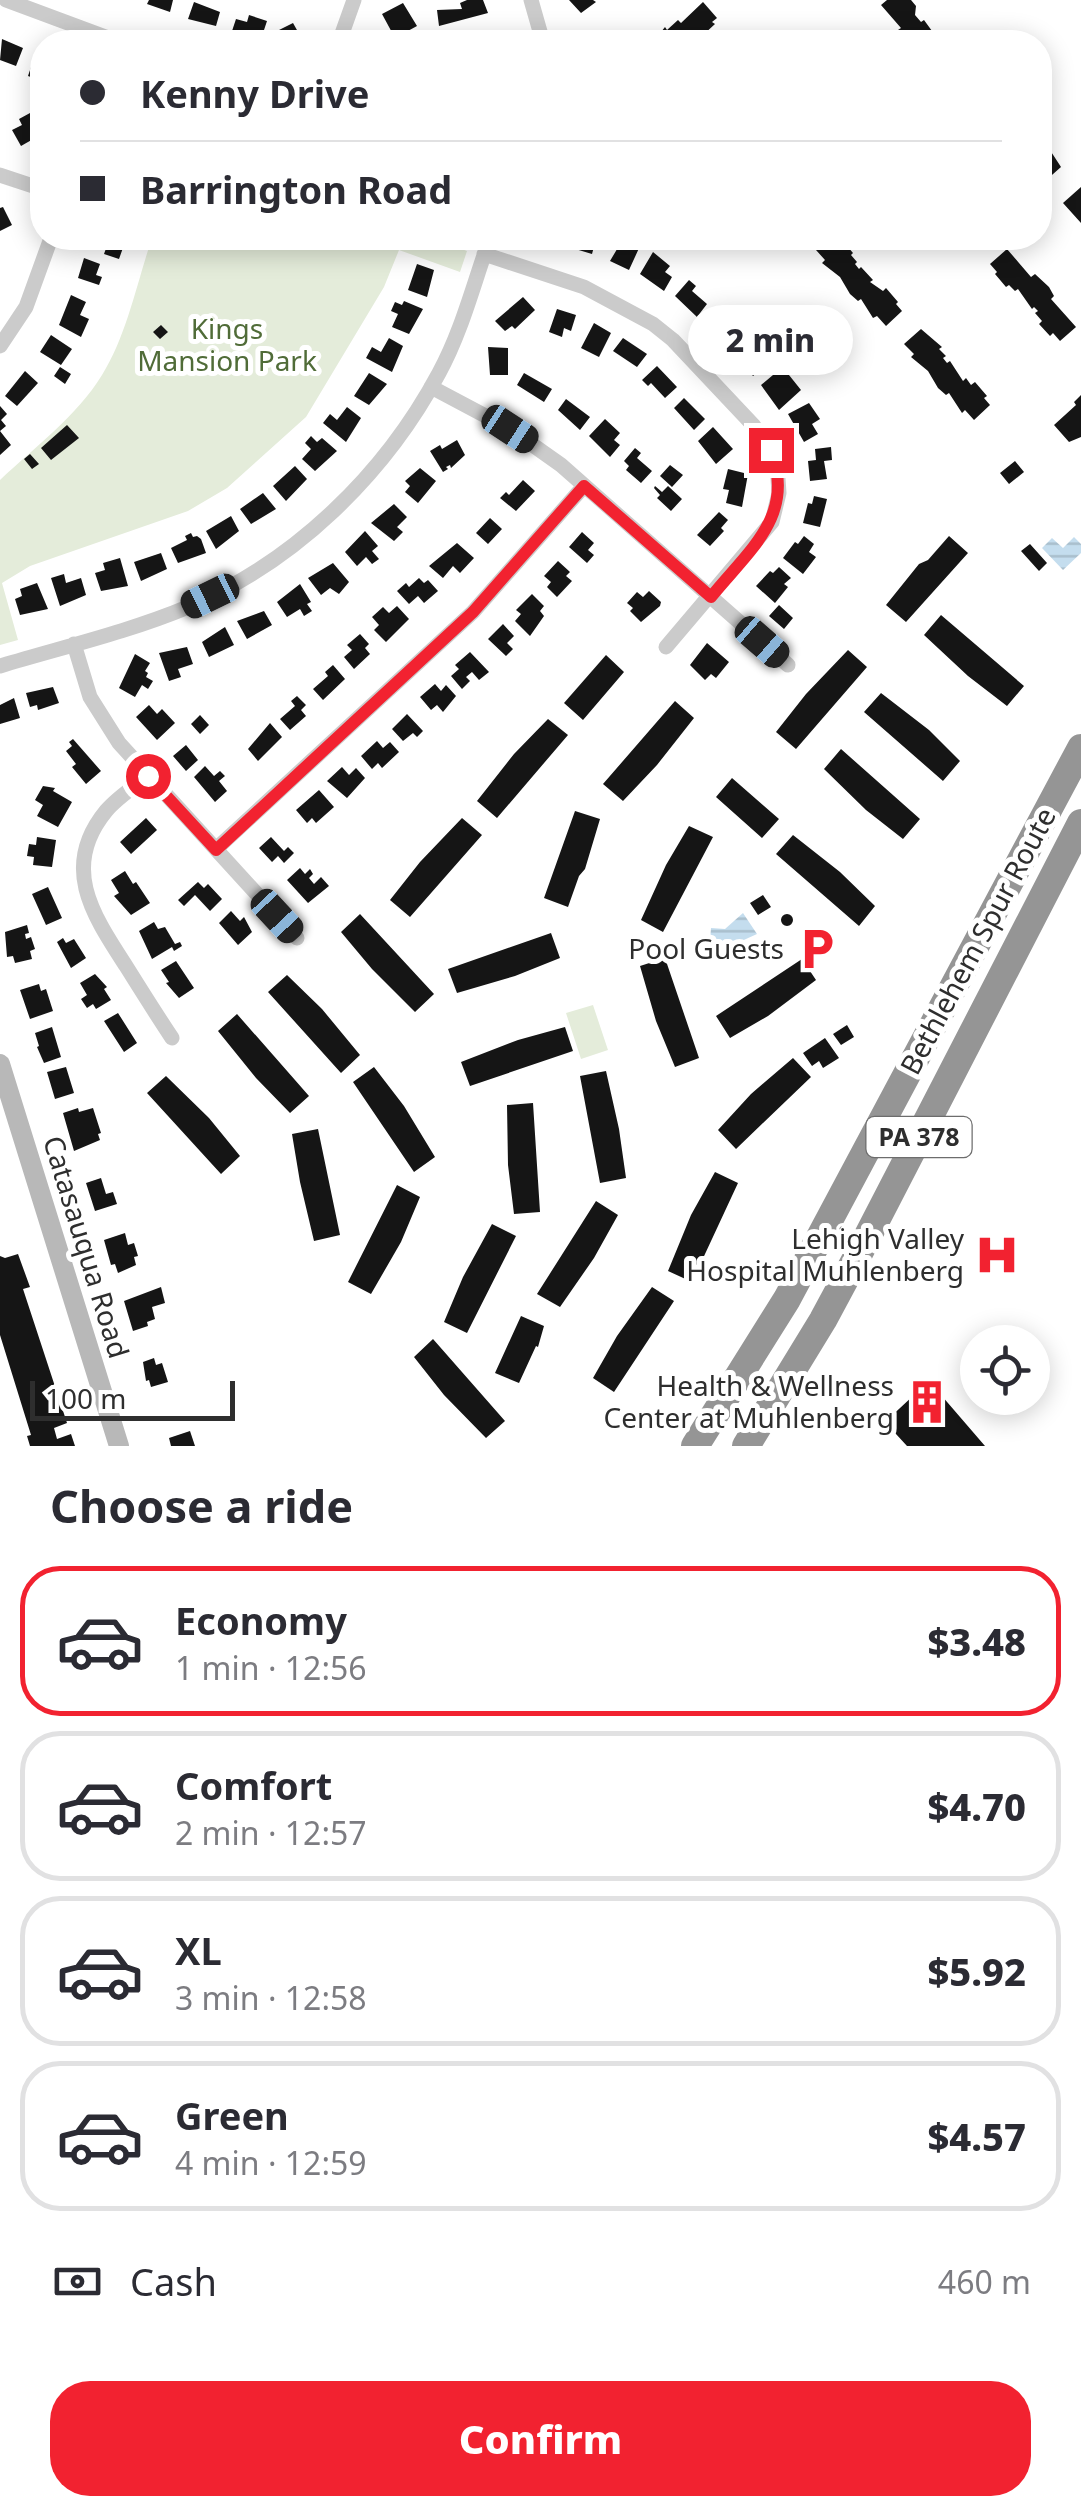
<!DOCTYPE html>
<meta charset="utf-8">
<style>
:root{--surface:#fff;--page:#f2f2f3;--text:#2b2b33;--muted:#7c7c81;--line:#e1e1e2;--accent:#f22230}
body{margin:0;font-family:"Noto Sans",sans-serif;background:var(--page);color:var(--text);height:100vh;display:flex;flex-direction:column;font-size:38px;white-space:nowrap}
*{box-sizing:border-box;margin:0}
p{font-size:32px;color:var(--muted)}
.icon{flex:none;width:55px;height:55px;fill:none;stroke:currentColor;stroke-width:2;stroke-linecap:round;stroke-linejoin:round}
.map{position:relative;height:1446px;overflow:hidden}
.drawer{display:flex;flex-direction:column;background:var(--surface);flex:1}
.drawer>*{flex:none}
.banner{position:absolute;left:30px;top:30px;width:1022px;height:220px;border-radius:40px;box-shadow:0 5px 25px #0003;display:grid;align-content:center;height:220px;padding:0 50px;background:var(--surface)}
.tools{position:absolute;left:960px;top:1325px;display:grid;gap:20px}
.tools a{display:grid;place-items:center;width:90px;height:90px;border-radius:50%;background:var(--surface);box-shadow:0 5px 25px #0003;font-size:50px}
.scale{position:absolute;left:30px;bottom:25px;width:205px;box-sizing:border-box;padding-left:10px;border:5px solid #2e2e2e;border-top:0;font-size:28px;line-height:35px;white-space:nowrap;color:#2e2e2e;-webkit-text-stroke:8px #fff;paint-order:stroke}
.end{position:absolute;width:45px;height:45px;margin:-22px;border:12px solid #f22230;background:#fff;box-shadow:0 0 0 5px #fff}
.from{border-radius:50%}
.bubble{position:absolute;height:70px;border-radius:35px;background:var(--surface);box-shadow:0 5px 25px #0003;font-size:32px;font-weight:800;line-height:70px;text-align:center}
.car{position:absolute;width:30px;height:60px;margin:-30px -15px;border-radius:12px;box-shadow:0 0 8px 2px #0007;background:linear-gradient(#222 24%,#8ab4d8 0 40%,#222 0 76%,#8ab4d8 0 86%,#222 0)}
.banner b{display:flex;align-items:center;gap:35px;height:95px;font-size:38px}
.banner b+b{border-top:2px solid var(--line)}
.banner i{width:25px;height:25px;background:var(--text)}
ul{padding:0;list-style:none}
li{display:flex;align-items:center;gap:30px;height:150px;margin:0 20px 15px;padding:0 30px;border:5px solid var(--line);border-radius:40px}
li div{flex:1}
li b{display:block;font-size:38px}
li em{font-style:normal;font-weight:800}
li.current{border-color:var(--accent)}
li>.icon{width:90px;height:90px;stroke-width:1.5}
h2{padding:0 50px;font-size:45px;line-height:120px}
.pay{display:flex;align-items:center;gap:25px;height:110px;padding:0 50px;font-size:38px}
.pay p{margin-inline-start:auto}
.cta{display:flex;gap:20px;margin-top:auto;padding:20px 50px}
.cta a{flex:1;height:115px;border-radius:40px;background:var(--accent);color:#fff;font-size:40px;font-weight:800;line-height:115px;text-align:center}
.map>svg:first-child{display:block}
</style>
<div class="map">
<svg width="1081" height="1446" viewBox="0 0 1081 1446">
<defs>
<pattern id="water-rules" width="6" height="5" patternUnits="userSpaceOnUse" patternTransform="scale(2.5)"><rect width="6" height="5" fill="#c4ddee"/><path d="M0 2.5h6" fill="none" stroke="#a9becc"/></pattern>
</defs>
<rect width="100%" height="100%" fill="#fff"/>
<path fill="#e4ecda" d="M152,238h280l35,13 -7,21 -61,-22 -15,37 -78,130 -79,71 -39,23 -158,55 -28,17 16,57 -18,5v-165c35,-33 77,-64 102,-105 25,-40 35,-93 50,-137z
M593,1005l15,45 -27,9 -15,-46z"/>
<path fill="url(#water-rules)" d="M1074,537l7,7v9l-18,17 -21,-22 10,-10 11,10z
M743,913l14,21 -22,10 -25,-2 1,-14 14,1z"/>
<path fill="#151515" d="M149,0h24l-3,12 -23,-8z
M467,0h16l5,13 -49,13 -2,-16 25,-1 -2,-6z
M569,0h24l3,2 -15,11z
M887,0h24l5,6 -1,9 6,7 3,-2 16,22h-30l-12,-12 3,-2 -20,-23z
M194,2l26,10 -4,14 -28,-7z
M703,2l14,16 -5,4 3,2 -13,12 -2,-2 -5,4 -3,-3 -8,7h-31l12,-15 2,3 11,-10 3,3z
M403,3l14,23 -22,12 -13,-24z
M249,15l18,6 -7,21h-15l-14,-8 5,-15 11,3z
M293,23l9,16 -25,3 -4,-9z
M2,39l21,9 -7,18 -16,-6z
M36,52l6,3v26l-14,-5z
M30,113l4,6 6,-4 2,19 -21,12 -9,-16 10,-5 -3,-6z
M1040,144l2,3 4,-3 15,23 -17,15 -4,-4z
M1081,187v36l-18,-20z
M3,207l9,18 -12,6v-23z
M564,238h28l4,1 -4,15 -20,-6 1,-3 -10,-4z
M830,238l9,4 3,-2 11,13 -2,2 6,7 -2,2 4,5 2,-2 12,13 -3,2 13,9 3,-3 12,14 -2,2 6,7 -16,15 -9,-10 -4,2 -12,-19 -3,2 -8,-7 -10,-17 -18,-14 3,-3 -9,-10z
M960,238h24l-10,9z
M623,239l17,7 -11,24 -19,-9z
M109,240l15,5 -5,14 -15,-5z
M1007,249l24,28 4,-3 14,13 5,9 -3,3 25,28 -16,14 -7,-8 -3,3 -11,-12 3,-3 -7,-8 3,-2 -4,-4 -2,2 -14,-20 -3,2 -6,-6 -3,2 -11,-13 2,-2 -7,-8z
M653,252l17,14 -5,6 7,5 -8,14 -24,-17z
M84,258l16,6 -4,11 6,2 -3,8 -21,-7z
M417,264l17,6 -7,27 -19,-7z
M689,280l7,6 -4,5 15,13 -10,13 -22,-21z
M71,295l15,7 -6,13 9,4 -8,18 -22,-12z
M523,297l12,13 -20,19 -3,-3 -7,5 -10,-10z
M404,301l19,8 -14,25 -17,-7 6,-13 -7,-3 4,-9 7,3z
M557,309l19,6 -5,16 -7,-3 -2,9 -13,-5z
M729,315l9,10 -7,5 6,6 -13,11 -13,-15z
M594,323l17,10 -12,24 -18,-9z
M161,325l7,7 -8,7 -7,-7z
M921,329l21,18 -3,2 7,7 -3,2 4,5 3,-2 13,20 3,-3 5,7 4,-3 12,14 -3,2 6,7 -16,15 -9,-10 -3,3 -13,-20 -3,2 -8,-7 -10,-17 -17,-14 3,-3 -10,-10z
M51,335l21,14 -11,16 -21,-13z
M389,338l14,8 -11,26 -26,-14 6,-11 9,5z
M623,338l24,16 -10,13 -24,-16z
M744,344l21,22 -12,10 -19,-23z
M488,347l20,1v27h-18z
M657,366l20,21 -12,11 -14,-15 -3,3 -6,-6z
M60,367l11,7 -6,10 -11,-8z
M785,370l16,20 -22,20 -18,-25 12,-10z
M25,371l13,12 -21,23 -12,-10z
M369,373l18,11 -18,21 -15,-9z
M524,373l28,16 -8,13 -27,-17z
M1081,395v42l-12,5 -15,-17 22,-20 -2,-3z
M684,398l21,21 -11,11 -20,-22z
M566,399l24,18 -10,13 -22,-20z
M809,403l11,16 -8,5 6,10 -14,8 -16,-28z
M0,406l7,8 -6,6 5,6 -6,5 11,14 -11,10z
M347,407l14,11 -15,24 -23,-19 7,-9 7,6z
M605,419l15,14 -6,7 6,5 -10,12 -21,-21z
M67,425l12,13 -28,22 -10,-12z
M713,427l20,22 -17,15 -18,-23z
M311,436l6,6 5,-4 15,13 -22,20 -13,-12 9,-10 -6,-6z
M457,440l8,15 -14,13 -1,-3 -4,2 2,2 -5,3 -13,-21 10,-6 2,4z
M831,447l1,13 -8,1 3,18 -17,2 -2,-20 8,-1 -1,-11z
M635,448l6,5 -4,5 15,13 -11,12 -15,-13 3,-4 -5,-5z
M30,454l9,10 -7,5 -8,-10z
M1015,461l9,11 -15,12 -9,-11z
M670,465l13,10 -11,12 -12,-11z
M295,466l12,13 -21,22 -13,-15z
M420,468l16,13 -18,22 -13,-11 5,-6 -5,-5z
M728,469l20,5 -6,33 -16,-4 3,-13 -6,-1z
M523,480l12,11 -19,20 -16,-13 6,-6 3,3z
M655,486l7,6 6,-6 14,13 -11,12 -14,-13 3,-3 -6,-7z
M263,493l13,16 -25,15 -11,-15z
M814,496l13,3 -7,28 -17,-4 5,-20 4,1z
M394,504l13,13 -10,10 6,5 -9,9 -23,-18z
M719,512l9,8 -7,8 3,3 -14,15 -13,-11z
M231,516l8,15 -23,18 -10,-18z
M490,518l12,11 -14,15 -12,-11z
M365,531l13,15 -6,5 7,8 -7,5 -6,-7 -9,9 -12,-14z
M582,532l12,11 -6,7 6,5 -7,8 -18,-16z
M191,533l2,4 4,-1 4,3 5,14 -28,10 -7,-15 16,-8 -2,-4z
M804,536l10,8 -5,8 7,5 -13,17 -20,-16 12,-16 3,2z
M949,536l19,17 -62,69 -20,-17 33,-41 9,-4z
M457,543l17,15 -14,15 -7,-7 -10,12 -14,-12z
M1030,544l17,19 -8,8 -18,-20z
M161,553l6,16 -26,12 -7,-19z
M120,558l8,28 -27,5 -6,-18 10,-3 -2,-7z
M558,561l12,11 -4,4 6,5 -15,16 -10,-10 4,-5 -7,-6z
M333,563l16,19 -10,12 -9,-6 -9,7 -13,-17z
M779,567l12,11 -7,6 4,3 -13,16 -19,-17 14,-15 3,2z
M64,574l2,9 15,-5 5,17 -26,11 -9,-28z
M419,578l5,5 4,-3 10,11 -14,12 -6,-7 -9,8 -12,-13 9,-8 3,4z
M37,583l11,26 -28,6 -5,-16 7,-3 -2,-7z
M300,584l11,18 -4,2 5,7 -8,5 -4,-7 -13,8 -10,-15z
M649,591l12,11 -1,4 -19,16 -11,-11 3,-3 -6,-5 10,-11 6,5z
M532,594l12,12 -4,5 4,5 -14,20 -15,-15 6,-7 -5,-4z
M779,605l14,13 -9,11 -15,-13z
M397,606l12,13 -23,23 -12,-12 5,-5 -7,-8 11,-10 6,6z
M264,611l8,14 -25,14 -10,-18z
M941,615l83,71 -17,20 -39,-30 -44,-41z
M503,624l11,12 -7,7 6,6 -7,7 -18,-17z
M225,627l9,18 -25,12 -7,-15z
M360,634l9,10 -4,4 5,6 -16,15 -10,-12 8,-7 -5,-5z
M707,643l22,19 -13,16 -5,-4 -6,6 -15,-15z
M187,647l6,17 -15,5 3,8 -12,4 -10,-28z
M848,650l19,17 -71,82 -20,-17 30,-38z
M470,652l19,20 -10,8 -7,-8 -6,5 4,4 -8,8 -11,-13 8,-7 -4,-4z
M135,654l15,9 -5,8 3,2 -2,4 7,4 -5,8 -6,-4 -7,12 -16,-9z
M606,655l18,17 -41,48 -19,-17z
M333,665l12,14 -22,21 -10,-11 15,-13 -3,-4z
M435,684l6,7 5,-6 10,11 -13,16 -6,-7 -6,5 -11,-13z
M53,687l6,16 -21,7 -1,-5 -7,2 -4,-14z
M881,693l48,37 31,31 -17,20 -79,-69z
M297,696l9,9 -5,5 5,6 -16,14 -10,-11 15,-13 -4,-5z
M14,698l6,20 -20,6v-19z
M675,701l19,17 -37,47 -34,36 -20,-17z
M149,705l8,9 5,-5 13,14 -18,17 -21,-23z
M407,714l16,17 -6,6 -4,-4 -10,8 -11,-12z
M200,715l9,10 -9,9 -9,-10z
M548,719l20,16 -71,83 -20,-17 37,-47z
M270,723l12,14 -24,24 -10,-12z
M73,739l28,32 -15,13 -14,-17 4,-3 -10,-13 6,-5 -3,-4z
M377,741l6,7 7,-6 9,10 -17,16 -4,-5 -6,6 -11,-13z
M186,745l12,15 -12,11 -13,-15z
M841,749l79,70 -17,20 -37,-29 -42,-41z
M205,766l9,10 6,-5 5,5 -6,5 8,10 -12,11 -21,-25z
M342,767l7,8 7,-7 9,10 -18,20 -20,-17z
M732,778l47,41 -17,19 -46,-41z
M43,786l12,2 -2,3 19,11 -14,25 -21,-11 6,-11 -8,-5z
M319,790l15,17 -18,16 -4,-5 -5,5 -11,-13z
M575,811l25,8 -15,50 -6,7 -11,31 -24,-9z
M146,818l11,12 -26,24 -11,-12z
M462,818l20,17 -72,82 -20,-17 30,-38z
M689,826l24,11 -50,95 -22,-12 25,-55z
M793,835l47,37 35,34 -16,20 -83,-72z
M37,837l19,3 -4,27 -19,-2 1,-8 -7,-1 2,-12 7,1z
M271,837l13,14 4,-4 6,6 -10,10 -6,-7 -6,6 -13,-14z
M300,868l5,6 5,-5 3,5 -4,4 5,6 7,-7 8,9 -21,17 -21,-23z
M125,871l8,13 3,-2 14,21 -19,12 -17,-19 5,-3 -8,-13z
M198,882l6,6 4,-4 14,15 -12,12 -15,-16 -11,11 -6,-6z
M48,887l14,31 -16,7 -14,-31z
M763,895l8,12 -13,8 -8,-12z
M231,911l9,10 4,-4 8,15 -14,13 -19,-22z
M781 920a6 6 0 1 1 12 0a6 6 0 1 1-12 0Z
M360,914l74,80 -19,18 -43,-43 -31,-37z
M154,922l4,7 7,-2 10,17 5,-2 2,4 -8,5 -2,-4 -20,12 -13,-28z
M27,925l2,8 -4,1 1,5 5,-2 4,12 -5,2 2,8 -17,4 -2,-7 -6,1 -2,-25z
M551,933l9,25 -45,18 -58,17 -9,-24z
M63,938l3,5 8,-4 12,19 -15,10 -14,-26z
M665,958l34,100 -24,9 -19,-46 -16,-55z
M802,959l14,21 -48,36 -38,22 -14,-22z
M176,961l18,27 -15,10 -13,-15 3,-1 -8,-12z
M95,974l12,13 -3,2 7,11 -15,9 -3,-5 -6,4 -6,-9 6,-4 -7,-12z
M287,975l35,34 38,46 -19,18 -73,-81z
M39,984l2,7 5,-2 7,22 -23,8 -10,-29z
M118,1013l19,30 -13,9 -20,-31z
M237,1014l72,82 -19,17 -34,-35 -38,-47z
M847,1025l7,12 -13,8 -8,-11z
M52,1027l9,30 -17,6 -7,-16 2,-1 -4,-13z
M565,1027l8,24 -103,35 -9,-24 57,-22z
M825,1038l14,20 -16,10 -4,-7 -7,5 -9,-13z
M793,1058l18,19 -75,72 -18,-19 33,-36z
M66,1067l8,26 -19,6 -8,-27z
M374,1067l30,39 31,51 -21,15 -61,-90z
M606,1071l13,58 7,49 -26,5 -20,-107z
M166,1076l43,42 31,38 -19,18 -74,-81z
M533,1103l7,109 -26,2 -6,-49 -1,-60z
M78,1108l1,4 14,-4 8,25 -3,1 2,6 -26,11 -11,-38z
M318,1129l22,106 -26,6 -14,-59 -8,-48z
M715,1172l23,11 -46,99 -24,-11 23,-56z
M101,1178l5,16 7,-2 4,12 -22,7 -9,-28z
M397,1185l23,12 -19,45 -30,52 -23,-12z
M596,1201l22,14 -24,43 -34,49 -23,-13z
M492,1224l24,12 -49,97 -23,-11 19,-45z
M125,1233l3,12 6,-2 4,13 -4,1 2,8 -18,8 -3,-9 -4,1 -7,-25z
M18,1254l12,33 -7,2 44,134 -13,5 3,11 14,-5 4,12h-45l-3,-10 4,-1 -31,-100v-79l5,2z
M161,1287l4,16 -13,4 3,12 -8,3 1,4 -15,5 -9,-30z
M652,1287l22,14 -60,91 -21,-14 24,-42z
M521,1316l23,10 -6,21 -2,-1 -17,37 -24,-10z
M433,1339l72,82 -19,17 -42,-43 -30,-38z
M154,1358l2,7 6,-2 6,19 -17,5 -2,-7 -3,1 -3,-19z
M929,1381l56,65h-78l-22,-24z
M190,1431l5,15h-24l-2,-8z"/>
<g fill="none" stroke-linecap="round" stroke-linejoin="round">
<path stroke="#cbcbcb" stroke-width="15" d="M6,0l113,42
M531,0l12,42
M339,42l15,-42
M0,175l42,14
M484,254l100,33 69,37 20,16 81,86 17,24 6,14 2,29 -7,29 -106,125
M0,346l26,-39 25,-69
M431,387l79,42 51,36 227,200
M74,644l16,53 29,46 178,195
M0,666c63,-19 128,-34 188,-59 107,-45 197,-133 251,-234 23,-42 35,-91 51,-135
M148,776c-14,11 -30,21 -42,35 -46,56 -13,104 20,155 15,24 30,48 46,72
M216,849l257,-237 111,-126"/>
<path stroke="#b8b8b8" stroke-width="20" d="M0,1064l119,382"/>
<path stroke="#959595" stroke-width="28" d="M695,1446l92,-147 294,-551
M746,1446l77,-126 36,-67 222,-430"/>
</g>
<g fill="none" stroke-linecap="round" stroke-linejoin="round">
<path stroke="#f22230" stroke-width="12" d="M148,776l68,74 257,-238 111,-126 127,111c38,-47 85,-81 60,-147"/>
</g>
<defs>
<g id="parking-bare" transform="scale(3.45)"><path d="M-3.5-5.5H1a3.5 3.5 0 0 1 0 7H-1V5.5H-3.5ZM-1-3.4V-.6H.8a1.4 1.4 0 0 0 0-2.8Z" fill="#f22230" stroke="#fff" stroke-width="2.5" paint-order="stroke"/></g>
<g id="hospital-bare" transform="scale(3.45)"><path d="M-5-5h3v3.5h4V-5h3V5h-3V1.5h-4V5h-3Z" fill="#f22230" stroke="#fff" stroke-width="2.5" paint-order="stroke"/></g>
<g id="building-bare" transform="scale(3.45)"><path d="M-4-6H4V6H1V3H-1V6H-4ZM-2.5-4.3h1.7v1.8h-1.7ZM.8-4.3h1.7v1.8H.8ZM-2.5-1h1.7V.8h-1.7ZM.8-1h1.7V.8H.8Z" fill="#f22230" stroke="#fff" stroke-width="2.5" paint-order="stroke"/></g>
</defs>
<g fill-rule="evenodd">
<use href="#parking-bare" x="817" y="949"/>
<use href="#hospital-bare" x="997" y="1255"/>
<use href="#building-bare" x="927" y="1402"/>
</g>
<g text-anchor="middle" stroke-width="10" stroke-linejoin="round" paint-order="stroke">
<rect fill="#fff" stroke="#6d6d6d" stroke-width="2.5" x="866.5" y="1117" width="105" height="40" rx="8"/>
<g font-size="25" font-weight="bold" fill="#2e2e2e">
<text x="919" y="1146">PA 378</text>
</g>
<g font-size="28" fill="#506c38" stroke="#fff">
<text x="227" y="339">Kings<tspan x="227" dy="32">Mansion Park</tspan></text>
</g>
<g font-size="28" fill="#2e2e2e" stroke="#fff">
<text transform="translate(978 941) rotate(-62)" y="10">Bethlehem Spur Route</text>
<text transform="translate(86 1247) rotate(73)" y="10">Catasauqua Road</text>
</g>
<g font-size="28" fill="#2e2e2e" stroke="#fff" text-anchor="end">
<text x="784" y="959">Pool Guests</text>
<text x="964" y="1249">Lehigh Valley<tspan x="964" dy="32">Hospital Muhlenberg</tspan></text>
<text x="894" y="1396">Health &amp; Wellness<tspan x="894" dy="32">Center at Muhlenberg</tspan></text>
</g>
</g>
</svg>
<div class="tools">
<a><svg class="icon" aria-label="locate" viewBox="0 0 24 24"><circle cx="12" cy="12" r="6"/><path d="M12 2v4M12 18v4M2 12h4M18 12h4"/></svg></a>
</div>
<div class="scale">100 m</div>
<i class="end from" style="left:148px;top:776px"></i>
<i class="end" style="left:771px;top:450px"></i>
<div class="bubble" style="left:688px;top:305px;width:165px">2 min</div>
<i class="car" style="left:510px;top:429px;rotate:123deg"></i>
<i class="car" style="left:210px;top:596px;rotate:244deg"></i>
<i class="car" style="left:762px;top:642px;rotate:131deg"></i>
<i class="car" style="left:277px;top:916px;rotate:137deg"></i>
<div class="banner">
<b><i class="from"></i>Kenny Drive</b>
<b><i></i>Barrington Road</b>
</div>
</div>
<section class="drawer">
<h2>Choose a ride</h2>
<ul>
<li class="current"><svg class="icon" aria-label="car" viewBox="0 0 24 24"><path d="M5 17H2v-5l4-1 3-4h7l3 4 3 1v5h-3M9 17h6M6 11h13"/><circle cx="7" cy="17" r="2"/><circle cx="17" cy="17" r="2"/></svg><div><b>Economy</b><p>1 min · 12:56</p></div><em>$3.48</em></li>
<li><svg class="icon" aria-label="car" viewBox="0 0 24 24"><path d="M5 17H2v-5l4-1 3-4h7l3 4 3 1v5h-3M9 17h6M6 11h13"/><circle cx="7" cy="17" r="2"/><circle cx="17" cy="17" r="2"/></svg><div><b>Comfort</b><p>2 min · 12:57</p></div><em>$4.70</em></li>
<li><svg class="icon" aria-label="car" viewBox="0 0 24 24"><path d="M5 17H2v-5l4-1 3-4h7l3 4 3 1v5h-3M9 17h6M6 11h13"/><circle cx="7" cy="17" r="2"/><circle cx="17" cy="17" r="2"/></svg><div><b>XL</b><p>3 min · 12:58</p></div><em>$5.92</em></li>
<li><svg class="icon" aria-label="car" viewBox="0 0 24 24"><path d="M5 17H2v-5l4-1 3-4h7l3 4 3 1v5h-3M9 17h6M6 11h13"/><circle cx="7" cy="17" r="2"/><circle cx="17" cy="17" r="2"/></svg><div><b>Green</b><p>4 min · 12:59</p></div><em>$4.57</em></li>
</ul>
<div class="pay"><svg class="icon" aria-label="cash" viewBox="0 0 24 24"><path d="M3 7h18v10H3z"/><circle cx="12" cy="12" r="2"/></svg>Cash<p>460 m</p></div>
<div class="cta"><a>Confirm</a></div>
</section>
